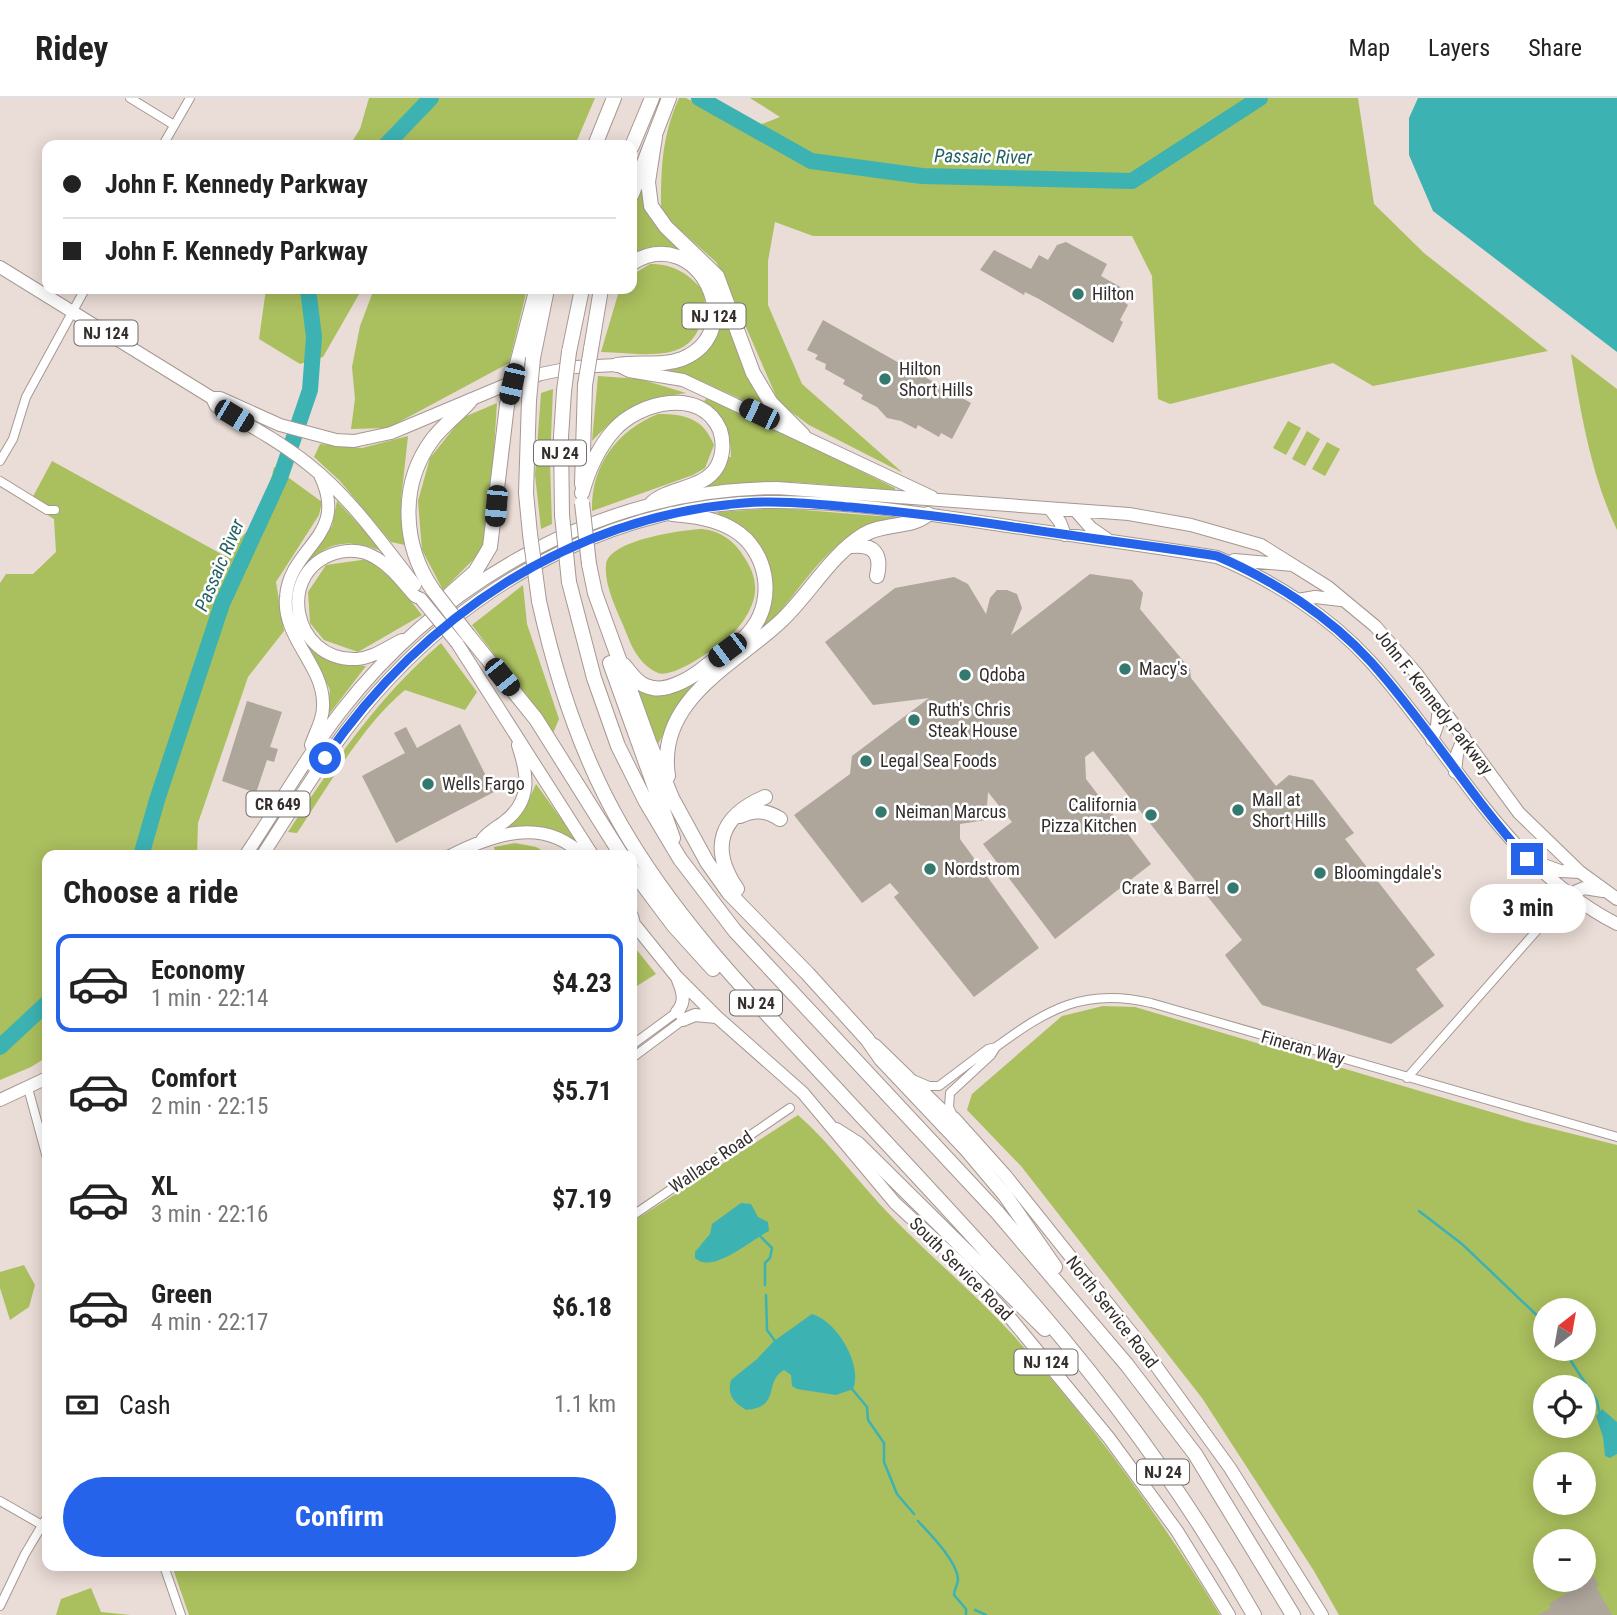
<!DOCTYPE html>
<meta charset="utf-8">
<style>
:root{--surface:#fff;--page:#f2f2f2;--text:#222;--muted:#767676;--line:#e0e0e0;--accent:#2563eb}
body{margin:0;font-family:"Roboto Condensed",sans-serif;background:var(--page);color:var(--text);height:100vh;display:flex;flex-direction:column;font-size:26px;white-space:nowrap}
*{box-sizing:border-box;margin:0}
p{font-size:23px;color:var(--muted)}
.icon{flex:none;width:38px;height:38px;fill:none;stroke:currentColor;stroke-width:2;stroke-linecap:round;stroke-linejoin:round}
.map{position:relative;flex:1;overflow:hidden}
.drawer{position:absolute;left:42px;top:752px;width:595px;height:721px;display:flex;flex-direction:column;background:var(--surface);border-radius:14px;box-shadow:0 4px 18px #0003}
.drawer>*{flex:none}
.hud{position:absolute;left:42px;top:42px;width:595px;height:154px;border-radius:14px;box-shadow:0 4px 18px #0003;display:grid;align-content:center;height:154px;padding:0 21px;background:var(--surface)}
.needle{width:46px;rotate:31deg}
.fabs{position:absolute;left:1533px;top:1200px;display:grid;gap:14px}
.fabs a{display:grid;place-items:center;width:63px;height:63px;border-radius:50%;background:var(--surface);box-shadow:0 4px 18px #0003;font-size:35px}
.end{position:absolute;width:32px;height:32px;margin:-16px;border:9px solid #2563eb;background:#fff;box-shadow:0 0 0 4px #fff}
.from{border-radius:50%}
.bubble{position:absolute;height:49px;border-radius:24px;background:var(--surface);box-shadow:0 4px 18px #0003;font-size:23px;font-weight:700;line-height:49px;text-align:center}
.car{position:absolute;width:21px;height:42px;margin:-21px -10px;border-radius:9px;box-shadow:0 0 5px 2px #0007;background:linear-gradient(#222 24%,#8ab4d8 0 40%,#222 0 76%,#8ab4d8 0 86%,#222 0)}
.hud b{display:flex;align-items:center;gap:24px;height:66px;font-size:26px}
.hud b+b{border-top:2px solid var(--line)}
.hud i{width:18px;height:18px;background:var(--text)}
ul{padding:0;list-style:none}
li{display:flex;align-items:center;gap:21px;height:98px;margin:0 14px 10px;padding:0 7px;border:4px solid transparent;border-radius:14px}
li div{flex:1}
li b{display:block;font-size:26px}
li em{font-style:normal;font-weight:700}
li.on{border-color:var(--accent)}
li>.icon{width:63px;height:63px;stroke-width:1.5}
h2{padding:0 21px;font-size:32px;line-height:84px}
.pay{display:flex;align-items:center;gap:18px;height:77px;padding:0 21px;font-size:26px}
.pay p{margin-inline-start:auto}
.primary-button{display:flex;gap:14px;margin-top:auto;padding:14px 21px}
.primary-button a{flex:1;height:80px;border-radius:42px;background:var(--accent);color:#fff;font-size:28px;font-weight:700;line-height:80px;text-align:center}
header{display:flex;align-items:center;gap:42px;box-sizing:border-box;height:98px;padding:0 35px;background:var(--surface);border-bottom:2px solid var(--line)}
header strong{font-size:33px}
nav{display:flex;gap:38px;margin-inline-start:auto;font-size:24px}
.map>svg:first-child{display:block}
</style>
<header>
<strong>Ridey</strong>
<nav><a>Map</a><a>Layers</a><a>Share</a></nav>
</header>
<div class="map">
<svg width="1617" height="1517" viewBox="0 0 1617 1517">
<rect width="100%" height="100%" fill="#eadcd6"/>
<path fill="#aabf5e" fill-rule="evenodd" d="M369,0h226l-20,47h-225l10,-16z
M679,0h7l60,32 34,-13 -30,-19h608l16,106 50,49 124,98 -175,35 -40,-23 -163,41 -12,-5 -6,-123 -20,-40h-319l-38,-14 -7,39v44l34,79 101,89 -94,-48 -30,-22 -57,-131 -6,-10 -55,-49c0,-42 0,-75 18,-115z
M641,91l11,31 34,34 -24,-7 -30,6v-40z
M650,166c25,0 39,10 55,29 -1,74 -48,61 -104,59l18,-61 13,-2v-14z
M266,191h96l-39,68 -23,7 -41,-25z
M374,191h153l-18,74 -121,65 -37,1 4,-30 -3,-32 8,-41z
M721,211l3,1 44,101 -74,-33 -26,-8c23,-7 49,-38 53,-61z
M1571,256l46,35v141c-26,-55 -36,-116 -46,-176z
M598,278l42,3 46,14c-51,8 -58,12 -94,48z
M553,291l-3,73 2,62 -11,5 -6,-54 6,-82z
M709,298l186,92v2l-104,-8 -89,5 25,-30h4c0,-25 -7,-42 -27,-56z
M497,305l-8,122 -6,25 -40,40 -21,-40 -4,-49 12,-43 32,-40z
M658,316c27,0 45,4 56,31l-9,23 -12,7 -101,36c-1,-45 24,-80 66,-97z
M1288,323l13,7 -15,27 -13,-7z
M1307,333l13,8 -15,27 -13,-7z
M408,338l-7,64 4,45 -14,-3 -51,-61 -26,-24 6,-13 42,4z
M1327,344l13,7 -15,27 -13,-7z
M52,363l173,95 38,-43 11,-46 48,35 -3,13 -43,67 8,49 -36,46 -50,146 -1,33h-150v201l-16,10 -31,13v-497l6,-9h27l23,-22 -2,-33 -25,-15z
M337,403l47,51c-22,-9 -44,-14 -65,1 -6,4 -11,11 -16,14l29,-41z
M779,410l124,10c-19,7 -45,12 -61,24 -32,24 -51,62 -81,89l7,-23 2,-30 -53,-66z
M702,431c18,2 32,11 42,28 7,10 12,22 11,35 -1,13 -10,28 -19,38 -12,13 -61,49 -78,43 -15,-6 -25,-22 -30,-36 -8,-21 -24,-49 -22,-72 2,-25 76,-35 96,-36z
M369,461l29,26 24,30 -64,37 -34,-12 -14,-17 -2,-31 18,-27z
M523,487l4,39 32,95 -6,14 -81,-108z
M441,545l36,49 -12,18 -60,-20c-41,33 -78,98 -108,143l-9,-1c45,-69 90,-135 153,-189z
M308,548l27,17 31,3 -39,51 3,-27z
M707,576l-30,35 -19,35 -27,-61 8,6z
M536,686l50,69c-26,-26 -44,-29 -80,-25l-1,-2 19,-16z
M515,745l21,4 16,9h-56l-2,-9z
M632,846l24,30 -24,15z
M1103,908l32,1 390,115 92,23v470h-278l-25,-44 -112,-173 -181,-232 -54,-56 5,-16 90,-78zM1545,1213h39v38h-39zM1545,1290h39v38h-39zM1545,1367h39v38h-39zM1545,1444h39v38h-39z
M798,1017c34,30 61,68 93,101 39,40 83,77 121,118 78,86 148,182 208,281h-1031l-17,-49h460v-344z
M24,1167l11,20 -6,22 -19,13 -10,-32v-16z
M91,1490l10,24 29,3h-74l5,-16z"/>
<path fill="#3db2b3" d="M1418,0h199v254l-184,-141 -24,-56v-37z
M741,1105l10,1 7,13 10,5 1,9c-18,9 -57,44 -74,27v-6l15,-18 2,-10z
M812,1216c25,7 51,51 41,75l-17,6 -39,-6 -5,-3 -1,-11 -7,-5c-21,12 -2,37 -38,40 -13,-8 -19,-15 -15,-30l26,-21 17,-18z
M1602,1311l15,13v32l-7,4 -5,-2 -2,-19 -7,-21z"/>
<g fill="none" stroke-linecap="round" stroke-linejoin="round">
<path stroke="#3db2b3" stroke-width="2.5" d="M1419,1113l43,33 83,79
M758,1136l14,14 -2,10 -5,5v22
M766,1197l1,35 8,11
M1563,1251l34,52 2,10
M852,1291l15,18 1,13 16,23v19l13,32 17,20
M918,1423c12,13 39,40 40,58 0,6 -4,10 -4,16l12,14v6
M975,1512l11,5"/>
<path stroke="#3db2b3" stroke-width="16" d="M699,0l112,63 111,15 210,5 128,-83
M386,47l45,-47
M141,758l16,-56 65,-196 58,-126 30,-88 4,-53 -6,-48
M0,949l47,-44"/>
</g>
<path fill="#aea59b" d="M1066,144l41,22 -6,12 28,16 -5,10 4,3 -8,15 3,2 -10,21 -74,-44 -14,-7 -1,3 -44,-25 14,-20 37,19 8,-14 9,5 9,-15z
M823,222l78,44h16l8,13 46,26 -19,36 -11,-6 -2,4 -21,-12 -2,4 -15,-8 -14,-3 -10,-11 -16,-8 2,-4 -20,-11 2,-4 -20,-11 1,-5 -11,-5 3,-4 -11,-5z
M1090,476l42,6 11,13 -3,16 50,60 1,9 85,108 13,-11 24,5 41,53 -9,6 90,116 -19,14 28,37 -53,38 -129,-39 -37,-50 17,-15 -149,-189 -8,6 1,22 65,85 -96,75 -72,-95 29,-22 -24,-30 -2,28 -26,4v15l79,109 -65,49 -80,-100 5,-4 -9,-10 -28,20 -68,-88 56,-41 2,-18 77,-58 -56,7 -48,-63 70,-54 59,-11 14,7 18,30 4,-16 7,-8h10l10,4 5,14 -11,27z
M247,603l35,11 -12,35 8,2 -4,13 -7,-2 -11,33 -34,-12z
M460,626l34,68 -98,51 -34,-67 43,-23 -11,-20 12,-6 11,21z
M1594,1478l5,9 -3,2 16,28h-74l13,-7 -2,-4z"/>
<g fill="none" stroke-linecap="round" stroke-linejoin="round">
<g stroke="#a59892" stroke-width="10">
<path id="street" d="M130,0l44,27
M163,47l27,-47
M0,363l13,-22 13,-42 59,-108
M0,383l47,29h8
M632,947l45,-33 6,8 -51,38
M1407,980l161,-183
M915,982l14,6h10l49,-37 8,-2c52,-38 89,-60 155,-44l466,134
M28,990l19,70
M954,1020l-5,-11 1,-14 41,-38 5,-8
M632,1118l158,-108
M0,1403l42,24
M164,1468l17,49
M0,1508l25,-52 22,-37"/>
</g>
<g stroke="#a59892" stroke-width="14">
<path id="primary" d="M0,169l212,131h8l60,27 56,15 18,1 37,-8 112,-47 38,-12 34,-7 42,-2 12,6 54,9 249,117
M212,300l4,8c31,18 63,35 92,58 42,33 74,79 107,121
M1050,411l10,13 5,13
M1076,413l15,17 16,11
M1234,462l59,5
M1298,502l17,-3 26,3
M402,542c-15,7 -29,18 -45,19 -66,3 -83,-92 -17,-107 13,-3 25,-1 36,6 16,9 27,25 39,38l6,3
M457,545l136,213
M1432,642l5,-14 2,-20
M311,647c5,-14 13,-27 12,-42 0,-38 -41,-66 -37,-106 4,-52 64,-60 34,-122
M1455,674l2,-18 7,-17
M482,742c6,-8 14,-12 22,-18 28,-21 24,-47 14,-77
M245,758c33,-49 61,-100 97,-146 104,-133 265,-221 435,-222l352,26 62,11 70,20 67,42 47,39 41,47 103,140 61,59 37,27
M262,758c40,-62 78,-126 129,-179 97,-103 232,-173 376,-175 82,-1 166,13 247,25 68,10 135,19 203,30 56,23 112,59 153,104 82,90 134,205 247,263
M450,758c43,-22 94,-40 133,0
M1538,765l22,8 20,1
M1568,797l16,-7 19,3
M632,818l2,8 42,52 41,41 86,76 92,110 68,63 49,54 97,118 68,93 52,84
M677,914c9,-10 6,-20 1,-32
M683,922l12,-5 21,2
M875,947l72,70 7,3 52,58 132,165 92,127 92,147
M0,1002l47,-22"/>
</g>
<g stroke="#a59892" stroke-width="16">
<path id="highway" d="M655,39l-7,45 3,24 15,21 51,49 36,97 18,30 32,32
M595,47l19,-47
M632,48l20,-48
M632,96l37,-96
M591,251l10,-60
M569,254l13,-63
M533,260l14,-69
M517,266l18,-69 6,-6
M617,267c22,-4 44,2 65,-6 69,-28 16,-137 -50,-96
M529,302l-3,93 4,41
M582,386l3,-99
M582,395c6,-22 16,-45 32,-63 25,-28 87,-44 106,0 4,12 3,26 -3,37 -13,22 -47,20 -65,36
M562,417l-1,-78 3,-46
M852,448c22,-2 30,8 25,30
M589,466l6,29 54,149 23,56 35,64 22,31 79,81 59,65 14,20 86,91 38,45 50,72
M569,484l25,96 24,68 28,56 34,57 55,72 262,281 130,153 68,89 98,161
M433,492c-31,-45 -34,-105 -1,-150 11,-15 26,-25 38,-39
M539,503c17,77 42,155 82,224 49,85 113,154 180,226 66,71 132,141 197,213 97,107 185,225 256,351
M449,507l1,-11 25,-22 15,-25 17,-142
M468,537l68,84 86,137
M610,565l63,175
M624,567c8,10 15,21 29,23 17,3 40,-11 53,-22 16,-11 35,-22 46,-37 24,-31 15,-79 -18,-99 -19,-12 -41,-14 -62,-16
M668,678c-12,-77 68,-112 114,-156 28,-27 48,-64 81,-85 21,-13 48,-6 65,-21
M740,718c14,-7 26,-6 40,3
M632,772l42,56 39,43
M737,791c-28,-41 -17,-73 28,-92
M836,1032l22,14 187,185"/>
</g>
<use href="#street" stroke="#fff" stroke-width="8"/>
<use href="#primary" stroke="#fff" stroke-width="12"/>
<use href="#highway" stroke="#fff" stroke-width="14"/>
<g stroke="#a59892" stroke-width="14" stroke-linecap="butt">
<path id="primary-bridge" d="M421,501l36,44"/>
</g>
<g stroke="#a59892" stroke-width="16" stroke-linecap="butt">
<path id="highway-bridge" d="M585,287l6,-36
M564,293l5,-39
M529,302l4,-42
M507,307l10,-41
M582,405l7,61
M562,417l7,67
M530,436l9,67
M433,492l35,45"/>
</g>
<use href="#primary-bridge" stroke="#fff" stroke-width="12"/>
<use href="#highway-bridge" stroke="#fff" stroke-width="14"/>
</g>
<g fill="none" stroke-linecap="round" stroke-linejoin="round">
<path stroke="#2563eb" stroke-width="9" d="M325,660c98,-142 245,-241 419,-255 35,-3 71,1 106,4 53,5 105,11 157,19 70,11 140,19 210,30 56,24 112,60 154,106 56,62 99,134 156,197"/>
</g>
<g fill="#34796e" stroke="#fff" stroke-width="2.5">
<circle cx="1078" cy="196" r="7"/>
<circle cx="885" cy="281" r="7"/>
<circle cx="1125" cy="571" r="7"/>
<circle cx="965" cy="577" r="7"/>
<circle cx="914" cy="622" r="7"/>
<circle cx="866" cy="663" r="7"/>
<circle cx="428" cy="686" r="7"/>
<circle cx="1238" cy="712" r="7"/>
<circle cx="881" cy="714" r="7"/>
<circle cx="1151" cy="717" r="7"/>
<circle cx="930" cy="771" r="7"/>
<circle cx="1320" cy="775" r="7"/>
<circle cx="1233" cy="790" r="7"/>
</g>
<g text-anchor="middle" stroke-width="5" stroke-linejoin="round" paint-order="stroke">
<g fill="#fff" stroke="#716d6b" stroke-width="2">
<rect x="682.5" y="205.5" width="63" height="25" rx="5"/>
<rect x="74.5" y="222.5" width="63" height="25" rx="5"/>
<rect x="534" y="342.5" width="52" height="25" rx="5"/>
<rect x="246.5" y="693.5" width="63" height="25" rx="5"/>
<rect x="730" y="892.5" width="52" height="25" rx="5"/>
<rect x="1014.5" y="1251.5" width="63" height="25" rx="5"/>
<rect x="1137" y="1361.5" width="52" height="25" rx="5"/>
</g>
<g font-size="16" font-weight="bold" fill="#342e2c">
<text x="714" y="224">NJ 124</text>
<text x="106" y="241">NJ 124</text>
<text x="560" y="361">NJ 24</text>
<text x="278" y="712">CR 649</text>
<text x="756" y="911">NJ 24</text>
<text x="1046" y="1270">NJ 124</text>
<text x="1163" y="1380">NJ 24</text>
</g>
<g font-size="18" fill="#342e2c" stroke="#fff" text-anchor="start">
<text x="1092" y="202">Hilton</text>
<text x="899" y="277">Hilton<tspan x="899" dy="21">Short Hills</tspan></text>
<text x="1139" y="577">Macy's</text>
<text x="979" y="583">Qdoba</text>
<text x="928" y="618">Ruth's Chris<tspan x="928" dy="21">Steak House</tspan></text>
<text x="880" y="669">Legal Sea Foods</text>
<text x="442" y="692">Wells Fargo</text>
<text x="1252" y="708">Mall at<tspan x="1252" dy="21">Short Hills</tspan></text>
<text x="1137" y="713" text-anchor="end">California<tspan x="1137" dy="21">Pizza Kitchen</tspan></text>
<text x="895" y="720">Neiman Marcus</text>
<text x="944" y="777">Nordstrom</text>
<text x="1334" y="781">Bloomingdale's</text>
<text x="1219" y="796" text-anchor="end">Crate &amp; Barrel</text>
</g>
<g font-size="18" fill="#342e2c" stroke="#fff">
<text transform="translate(1434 604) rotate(52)" y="6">John F. Kennedy Parkway</text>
<text transform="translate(1303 950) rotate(16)" y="6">Fineran Way</text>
<text transform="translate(711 1064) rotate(-34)" y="6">Wallace Road</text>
<text transform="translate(961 1171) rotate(45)" y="6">South Service Road</text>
<text transform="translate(1112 1214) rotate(52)" y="6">North Service Road</text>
</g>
<g font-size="19" font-style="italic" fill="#236263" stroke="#fff">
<text transform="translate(983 58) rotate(1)" y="7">Passaic River</text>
<text transform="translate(219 467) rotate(-67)" y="7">Passaic River</text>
</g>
</g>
</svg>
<div class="fabs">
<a><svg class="needle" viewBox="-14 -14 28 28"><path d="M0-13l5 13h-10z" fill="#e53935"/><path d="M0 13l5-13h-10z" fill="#767676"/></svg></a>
<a><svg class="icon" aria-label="locate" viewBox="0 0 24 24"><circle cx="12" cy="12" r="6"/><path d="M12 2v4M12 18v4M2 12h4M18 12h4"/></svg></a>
<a>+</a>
<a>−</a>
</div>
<i class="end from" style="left:325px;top:660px"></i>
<i class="end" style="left:1527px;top:761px"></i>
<div class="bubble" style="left:1470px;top:786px;width:116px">3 min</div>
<i class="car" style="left:512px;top:286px;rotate:193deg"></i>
<i class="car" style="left:759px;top:316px;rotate:296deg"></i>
<i class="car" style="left:234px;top:318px;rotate:121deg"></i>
<i class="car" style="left:496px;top:408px;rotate:185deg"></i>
<i class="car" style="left:727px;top:552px;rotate:233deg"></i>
<i class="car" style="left:502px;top:579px;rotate:141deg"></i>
<div class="hud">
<b><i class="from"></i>John F. Kennedy Parkway</b>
<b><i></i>John F. Kennedy Parkway</b>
</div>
<section class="drawer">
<h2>Choose a ride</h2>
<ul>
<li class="on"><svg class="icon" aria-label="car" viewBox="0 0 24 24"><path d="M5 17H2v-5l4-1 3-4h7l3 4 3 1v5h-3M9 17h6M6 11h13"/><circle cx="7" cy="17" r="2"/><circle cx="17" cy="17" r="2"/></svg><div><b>Economy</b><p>1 min · 22:14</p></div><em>$4.23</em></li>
<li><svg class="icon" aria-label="car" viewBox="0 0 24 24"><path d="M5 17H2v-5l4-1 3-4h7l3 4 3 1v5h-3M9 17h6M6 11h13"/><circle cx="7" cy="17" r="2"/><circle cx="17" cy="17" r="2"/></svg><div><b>Comfort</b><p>2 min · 22:15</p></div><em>$5.71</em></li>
<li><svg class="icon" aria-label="car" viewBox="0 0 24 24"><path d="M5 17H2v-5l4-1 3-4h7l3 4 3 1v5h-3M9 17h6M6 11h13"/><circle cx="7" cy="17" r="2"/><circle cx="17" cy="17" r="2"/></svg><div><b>XL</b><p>3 min · 22:16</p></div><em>$7.19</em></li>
<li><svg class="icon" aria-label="car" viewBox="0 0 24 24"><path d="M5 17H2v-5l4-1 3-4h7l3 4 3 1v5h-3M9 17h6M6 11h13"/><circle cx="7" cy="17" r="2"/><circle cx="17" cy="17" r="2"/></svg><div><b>Green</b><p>4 min · 22:17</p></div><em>$6.18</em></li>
</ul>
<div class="pay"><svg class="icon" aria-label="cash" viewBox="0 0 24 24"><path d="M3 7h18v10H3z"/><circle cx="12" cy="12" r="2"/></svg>Cash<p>1.1 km</p></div>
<div class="primary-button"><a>Confirm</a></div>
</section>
</div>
